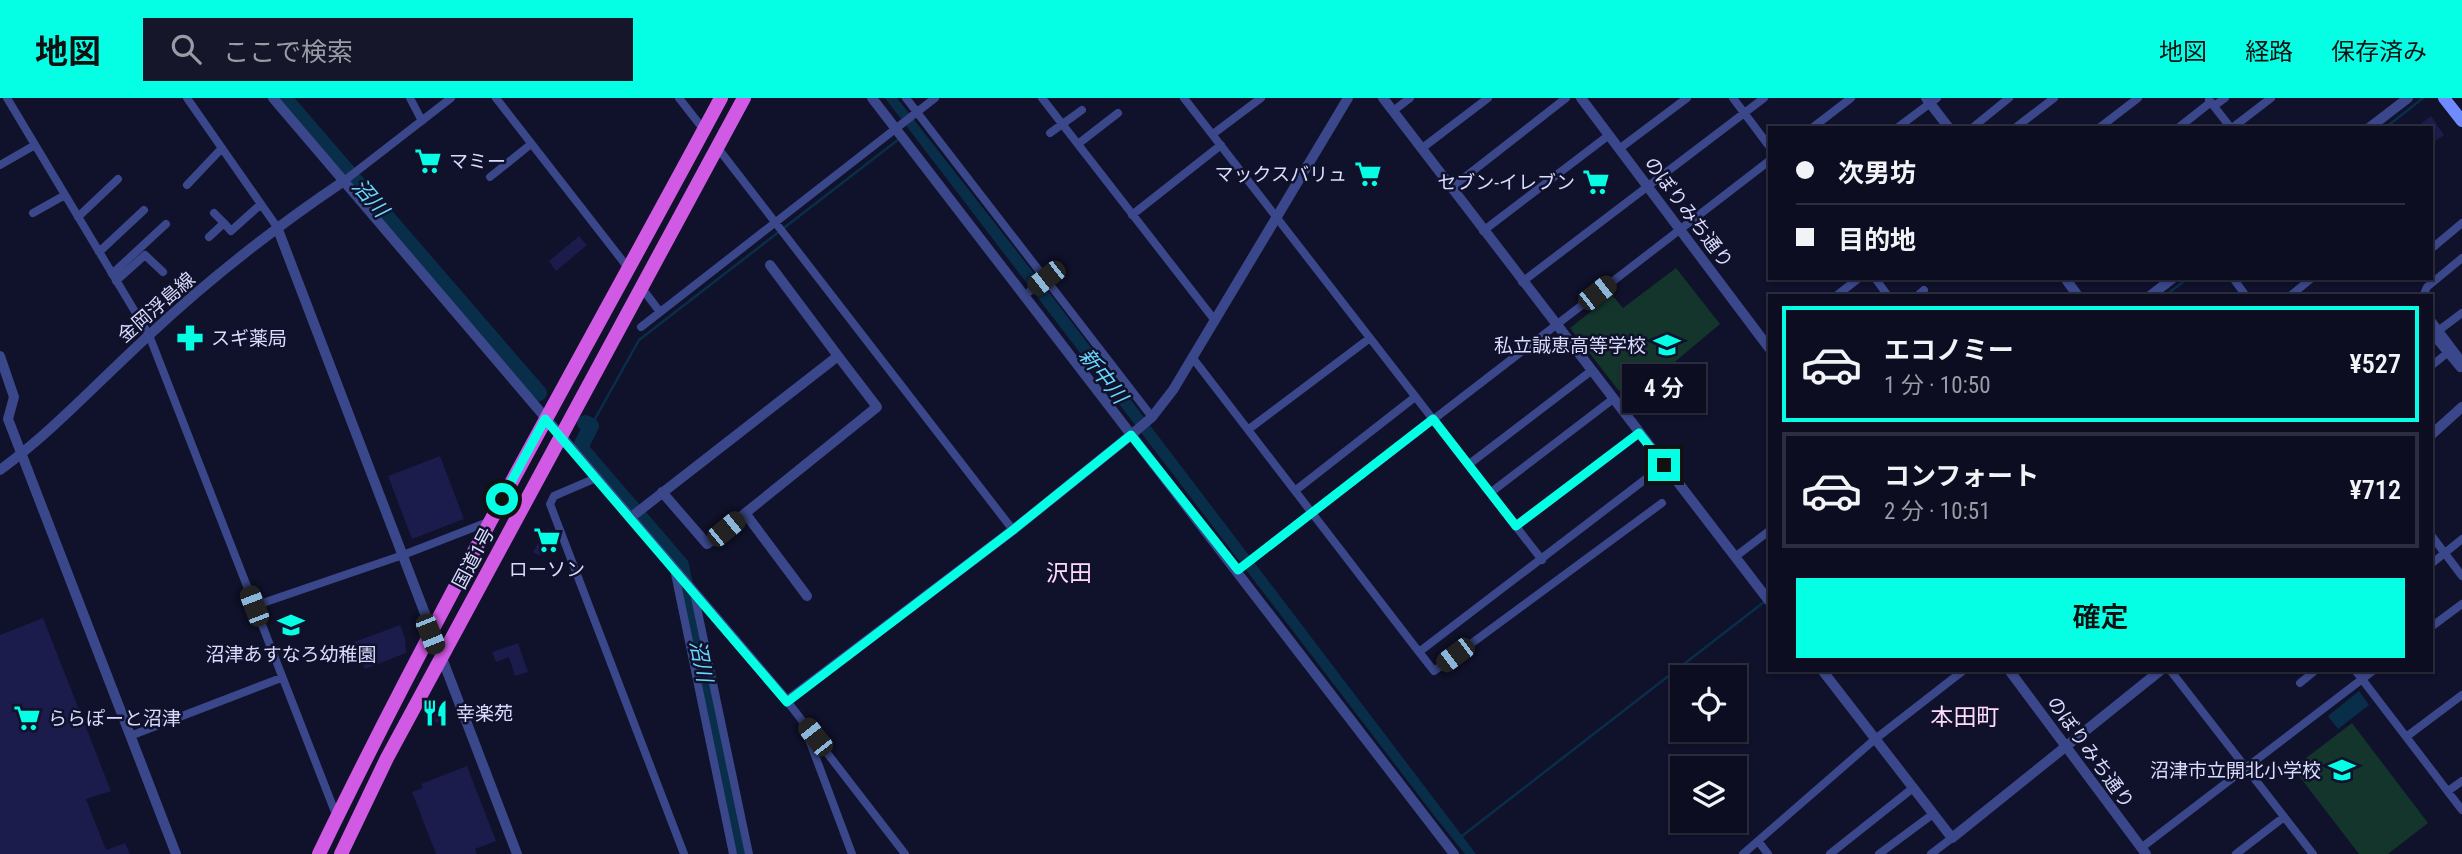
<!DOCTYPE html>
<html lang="ja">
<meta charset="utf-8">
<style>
:root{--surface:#0c0d20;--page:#151629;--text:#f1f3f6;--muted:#9a9ca5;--line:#2c2d3e;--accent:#05ffe5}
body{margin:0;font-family:"Roboto Condensed","Noto Sans JP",sans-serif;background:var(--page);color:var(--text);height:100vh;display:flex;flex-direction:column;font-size:26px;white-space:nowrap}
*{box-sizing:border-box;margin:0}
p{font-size:23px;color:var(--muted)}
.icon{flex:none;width:38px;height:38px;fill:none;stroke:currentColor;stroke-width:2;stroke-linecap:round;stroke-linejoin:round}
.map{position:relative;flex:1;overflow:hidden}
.drawer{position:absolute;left:1768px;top:196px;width:665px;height:378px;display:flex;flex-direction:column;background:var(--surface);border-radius:0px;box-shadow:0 2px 5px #0004,0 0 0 2px var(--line)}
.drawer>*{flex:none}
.hud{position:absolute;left:1768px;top:28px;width:665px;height:154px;border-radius:0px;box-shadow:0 2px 5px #0004,0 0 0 2px var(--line);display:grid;align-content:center;height:154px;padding:0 28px;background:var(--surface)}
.fabs{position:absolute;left:1670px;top:567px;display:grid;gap:14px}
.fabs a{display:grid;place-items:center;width:77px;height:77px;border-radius:0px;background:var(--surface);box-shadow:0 2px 5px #0004,0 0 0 2px var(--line);font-size:35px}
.end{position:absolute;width:32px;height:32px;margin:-16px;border:9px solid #05ffe5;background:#111;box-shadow:0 0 0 4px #111}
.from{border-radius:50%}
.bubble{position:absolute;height:49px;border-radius:0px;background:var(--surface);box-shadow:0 2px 5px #0004,0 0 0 2px var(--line);font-size:23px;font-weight:600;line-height:49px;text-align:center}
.car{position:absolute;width:21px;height:42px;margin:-21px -10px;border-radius:9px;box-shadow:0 0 5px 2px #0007;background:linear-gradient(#222 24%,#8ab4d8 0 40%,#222 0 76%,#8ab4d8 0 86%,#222 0)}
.hud b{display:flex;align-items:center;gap:24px;height:66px;font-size:26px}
.hud b+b{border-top:2px solid var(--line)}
.hud i{width:18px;height:18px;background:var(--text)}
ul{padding:12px 0 0;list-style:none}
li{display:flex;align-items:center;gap:21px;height:116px;margin:0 14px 10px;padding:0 14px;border:4px solid var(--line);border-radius:0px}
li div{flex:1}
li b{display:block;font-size:26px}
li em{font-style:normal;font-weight:600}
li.selected{border-color:var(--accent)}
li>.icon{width:63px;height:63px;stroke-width:1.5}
.cta{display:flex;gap:14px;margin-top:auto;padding:14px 28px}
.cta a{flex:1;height:80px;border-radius:0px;background:var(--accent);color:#111;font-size:28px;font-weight:600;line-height:80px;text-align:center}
header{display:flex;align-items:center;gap:42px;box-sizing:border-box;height:98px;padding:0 35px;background:var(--accent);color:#111}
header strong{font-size:33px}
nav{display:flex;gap:38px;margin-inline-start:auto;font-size:24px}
.search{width:490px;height:63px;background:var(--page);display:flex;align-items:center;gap:18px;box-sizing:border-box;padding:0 24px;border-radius:0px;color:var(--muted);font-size:26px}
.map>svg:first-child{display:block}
</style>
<header>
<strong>地図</strong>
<div class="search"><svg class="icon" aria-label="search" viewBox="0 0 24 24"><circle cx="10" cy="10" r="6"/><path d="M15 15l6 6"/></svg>ここで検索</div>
<nav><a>地図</a><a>経路</a><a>保存済み</a></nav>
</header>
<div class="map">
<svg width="2462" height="756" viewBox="0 0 2462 756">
<rect width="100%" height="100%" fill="#10112a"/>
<path fill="#13352c" d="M1676,170l44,56 -56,47 -5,-5 -18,14 -7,-2 -15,13 -49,-63 42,-33 11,13z
M2352,625l76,100 -40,31h-29l-66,-86z"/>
<path fill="#092e4a" d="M885,0h12l154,197 425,559h-11l-29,-36z
M2359,593l10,14 -31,24 -10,-13z"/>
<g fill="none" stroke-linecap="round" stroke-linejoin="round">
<path stroke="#092e4a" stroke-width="2.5" d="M2385,30l38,-30
M2165,198l23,-18
M591,328l48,-86 260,-201
M1462,738l302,-234"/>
<path stroke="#092e4a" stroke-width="16" d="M284,0l255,295
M585,325l6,3 -10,20 1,4 99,115 58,289"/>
</g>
<path fill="#1b1b4c" d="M2431,18l13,19 -13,9v-16h-16z
M579,138l8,9 -31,26 -7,-10z
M440,358l24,63 -52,20 -24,-63z
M547,430l9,9 -5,8 2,1 -3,6 -12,3 -5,-3z
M43,520l68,173 -25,8 20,51 19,-7 5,11h-130v-219z
M400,527l5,13 1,15 -41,16 -11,-27z
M518,545l10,29 -13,4 -6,-19 -13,5 -4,-10z
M432,604l13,7 -7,14 -14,-7z
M467,668l29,75 -21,8 2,5h-41l-24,-62 11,-4 -2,-4z"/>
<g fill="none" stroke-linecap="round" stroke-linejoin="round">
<path stroke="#3a478a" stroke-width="8" d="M7,0l142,237 188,482
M187,0l90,129
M410,0l12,23
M496,0l133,171
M679,0l25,32
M906,0l246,319
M1042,0l171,220
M1184,0l358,462
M1733,0l36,48
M2209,2l22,28
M2214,8l11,-8
M1393,13l17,-13
M1812,30l39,-30
M1897,30l40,-30
M1972,30l37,-30
M2015,30l39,-30
M2099,30l39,-30
M2178,30l33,-26
M2232,30l39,-30
M1050,35l32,-23
M1213,36l48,-36
M1078,46l40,-31
M717,49l296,383
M1421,51l67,-51
M1619,51l68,-51
M0,67l35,-20
M490,79l41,-33
M344,83l107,-83
M187,87l35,-37
M1451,90l115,-90
M33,115l32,-18
M214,115l10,10
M1132,117l89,-70
M78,119l40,-38
M1483,133l126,-96
M209,139l15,-14 7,8 30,-27
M2431,151l31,-26
M99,154l45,-42
M112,176l54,-50
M1875,180l13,18
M2233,180l13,18
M116,183l29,-26 18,17
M1522,184l242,-184
M641,189l19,25
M1024,198l22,-18
M1836,198l23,-18
M1917,198l7,-6
M2290,198l22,-18
M2423,198l4,-9 35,-29
M2431,222l27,36 4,12
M641,229l294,-229
M2438,233l24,-18
M2431,235l29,35
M1192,259l227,295 245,-187
M2431,268l15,-12
M1249,331l121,-91
M1468,367l123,-94
M596,380l-42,18 -4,8 134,350
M1296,392l119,-93
M1490,395l123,-94
M1515,428l124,-93
M2431,437l31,41
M1735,459l34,-26
M2431,466l31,-25
M674,471l59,285
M1238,472l531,-409
M694,495l55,261
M254,508l149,-51 85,-33
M2431,529l31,-23
M1419,554l15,19 228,-168
M2170,572l143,184
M2355,572l107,140
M2300,585l16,-13
M787,603l118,153
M804,628l48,128
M130,638l151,-58
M2406,639l56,-42
M2448,693l14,-10
M1758,743l10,13
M2141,750l233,-178
M1743,756l131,-114 90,-70
M1830,756l83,-66
M1879,756l54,-40
M1931,756l21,-16
M2236,756l48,-37"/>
<path stroke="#3a478a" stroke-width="10" d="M273,0l514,603 226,-171 118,-95 21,-18 21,-27 175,-292
M872,0l582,756
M1383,0l386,503
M1581,0l188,250
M1926,0l23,30
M2369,30l39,-30
M277,129l240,627
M2065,180l13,18
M2150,198l23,-18
M0,258l14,41 -6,22 168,435
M2431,337l31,-28
M0,372c53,-39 98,-88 147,-133 61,-57 127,-109 197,-156
M662,394l45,52 170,-137 -39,-51
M745,415l62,83
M630,420l208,-162 -68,-91
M1822,572l130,168 209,-168
M2009,572l137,184"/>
<path stroke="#708aff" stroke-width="12" d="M2444,0l18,23"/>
<path stroke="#d15ae4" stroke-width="14" d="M319,756c124,-257 267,-504 402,-756
M341,756l46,-96 357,-660"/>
</g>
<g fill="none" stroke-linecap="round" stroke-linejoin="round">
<path stroke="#05ffe5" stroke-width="9" d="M502,401l43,-80 242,283 226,-172 118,-95 107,135 195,-151 83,107 123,-93 25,32"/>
</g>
<defs>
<g id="supermarket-bare" transform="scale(2.1)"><path d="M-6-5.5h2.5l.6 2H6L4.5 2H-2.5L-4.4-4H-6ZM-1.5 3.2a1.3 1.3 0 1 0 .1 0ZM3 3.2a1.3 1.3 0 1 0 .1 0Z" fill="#05ffe5" stroke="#10112a" stroke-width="2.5" paint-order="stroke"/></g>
<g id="pharmacy-bare" transform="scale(2.1)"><path d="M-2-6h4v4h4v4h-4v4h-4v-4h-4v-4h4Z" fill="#05ffe5" stroke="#10112a" stroke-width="2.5" paint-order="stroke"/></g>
<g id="school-bare" transform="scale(2.1)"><path d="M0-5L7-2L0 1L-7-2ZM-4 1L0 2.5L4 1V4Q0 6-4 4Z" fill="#05ffe5" stroke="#10112a" stroke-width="2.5" paint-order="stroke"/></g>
<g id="restaurant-bare" transform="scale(2.1)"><path d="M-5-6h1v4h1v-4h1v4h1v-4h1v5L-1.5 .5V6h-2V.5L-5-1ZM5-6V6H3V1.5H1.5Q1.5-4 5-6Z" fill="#05ffe5" stroke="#10112a" stroke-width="2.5" paint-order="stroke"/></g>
</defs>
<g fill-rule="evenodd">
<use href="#supermarket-bare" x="428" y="63"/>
<use href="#supermarket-bare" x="1368" y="76"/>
<use href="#supermarket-bare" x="1596" y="84"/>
<use href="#pharmacy-bare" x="190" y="240"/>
<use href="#school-bare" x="1667" y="247"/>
<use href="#supermarket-bare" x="547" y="442"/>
<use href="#school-bare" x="291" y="527"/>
<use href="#restaurant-bare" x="435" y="615"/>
<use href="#supermarket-bare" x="27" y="620"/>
<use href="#school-bare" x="2342" y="672"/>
</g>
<g text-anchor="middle" stroke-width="5" stroke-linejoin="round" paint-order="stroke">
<g font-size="19" fill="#d9dcff" stroke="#10112a" text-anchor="start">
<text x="449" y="70">マミー</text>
<text x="1347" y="83" text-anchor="end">マックスバリュ</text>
<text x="1575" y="91" text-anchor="end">セブン-イレブン</text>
<text x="211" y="247">スギ薬局</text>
<text x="1646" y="254" text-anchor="end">私立誠恵高等学校</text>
<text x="547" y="478" text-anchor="middle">ローソン</text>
<text x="291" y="563" text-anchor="middle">沼津あすなろ幼稚園</text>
<text x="456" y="622">幸楽苑</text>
<text x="48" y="627">ららぽーと沼津</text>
<text x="2321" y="679" text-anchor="end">沼津市立開北小学校</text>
</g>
<g font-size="19" fill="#d9dcff" stroke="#10112a">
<text transform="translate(1689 114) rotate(53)" y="7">のぼりみち通り</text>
<text transform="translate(156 209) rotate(-41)" y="7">金岡浮島線</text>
<text transform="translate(473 460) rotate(-62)" y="7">国道1号</text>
<text transform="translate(2091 654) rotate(54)" y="7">のぼりみち通り</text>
</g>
<g font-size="21" font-style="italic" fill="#67d8ff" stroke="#10112a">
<text transform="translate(370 100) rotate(49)" y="7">沼川</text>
<text transform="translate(1103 278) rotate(52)" y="7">新中川</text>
<text transform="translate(701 563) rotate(79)" y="7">沼川</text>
</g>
<g font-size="23" fill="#ffdbf9" stroke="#10112a">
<text x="1069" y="483">沢田</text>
<text x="1965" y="627">本田町</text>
</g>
</g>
</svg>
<div class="fabs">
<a><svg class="icon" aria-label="locate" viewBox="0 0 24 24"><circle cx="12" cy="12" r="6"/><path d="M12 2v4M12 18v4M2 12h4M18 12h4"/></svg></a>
<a><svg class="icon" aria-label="layers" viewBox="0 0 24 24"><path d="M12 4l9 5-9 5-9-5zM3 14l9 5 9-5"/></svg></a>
</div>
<i class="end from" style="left:502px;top:401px"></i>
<i class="end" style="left:1664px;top:367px"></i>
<div class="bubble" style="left:1622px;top:266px;width:84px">4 分</div>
<i class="car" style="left:1046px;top:180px;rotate:232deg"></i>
<i class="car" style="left:1597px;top:195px;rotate:52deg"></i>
<i class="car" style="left:726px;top:431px;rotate:51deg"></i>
<i class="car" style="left:254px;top:508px;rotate:339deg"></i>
<i class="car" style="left:430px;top:536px;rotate:158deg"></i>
<i class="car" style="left:1455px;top:557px;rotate:233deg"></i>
<i class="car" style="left:815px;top:639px;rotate:322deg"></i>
<div class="hud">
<b><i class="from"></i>次男坊</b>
<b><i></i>目的地</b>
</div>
<section class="drawer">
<ul>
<li class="selected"><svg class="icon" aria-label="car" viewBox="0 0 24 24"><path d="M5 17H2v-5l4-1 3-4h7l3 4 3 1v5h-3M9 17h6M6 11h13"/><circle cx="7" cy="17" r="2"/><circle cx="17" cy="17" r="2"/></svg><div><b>エコノミー</b><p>1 分 · 10:50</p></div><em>¥527</em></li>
<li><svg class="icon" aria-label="car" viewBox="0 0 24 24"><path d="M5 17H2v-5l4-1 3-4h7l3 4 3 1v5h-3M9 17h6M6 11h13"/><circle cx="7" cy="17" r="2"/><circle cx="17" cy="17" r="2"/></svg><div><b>コンフォート</b><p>2 分 · 10:51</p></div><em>¥712</em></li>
</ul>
<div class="cta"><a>確定</a></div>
</section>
</div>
